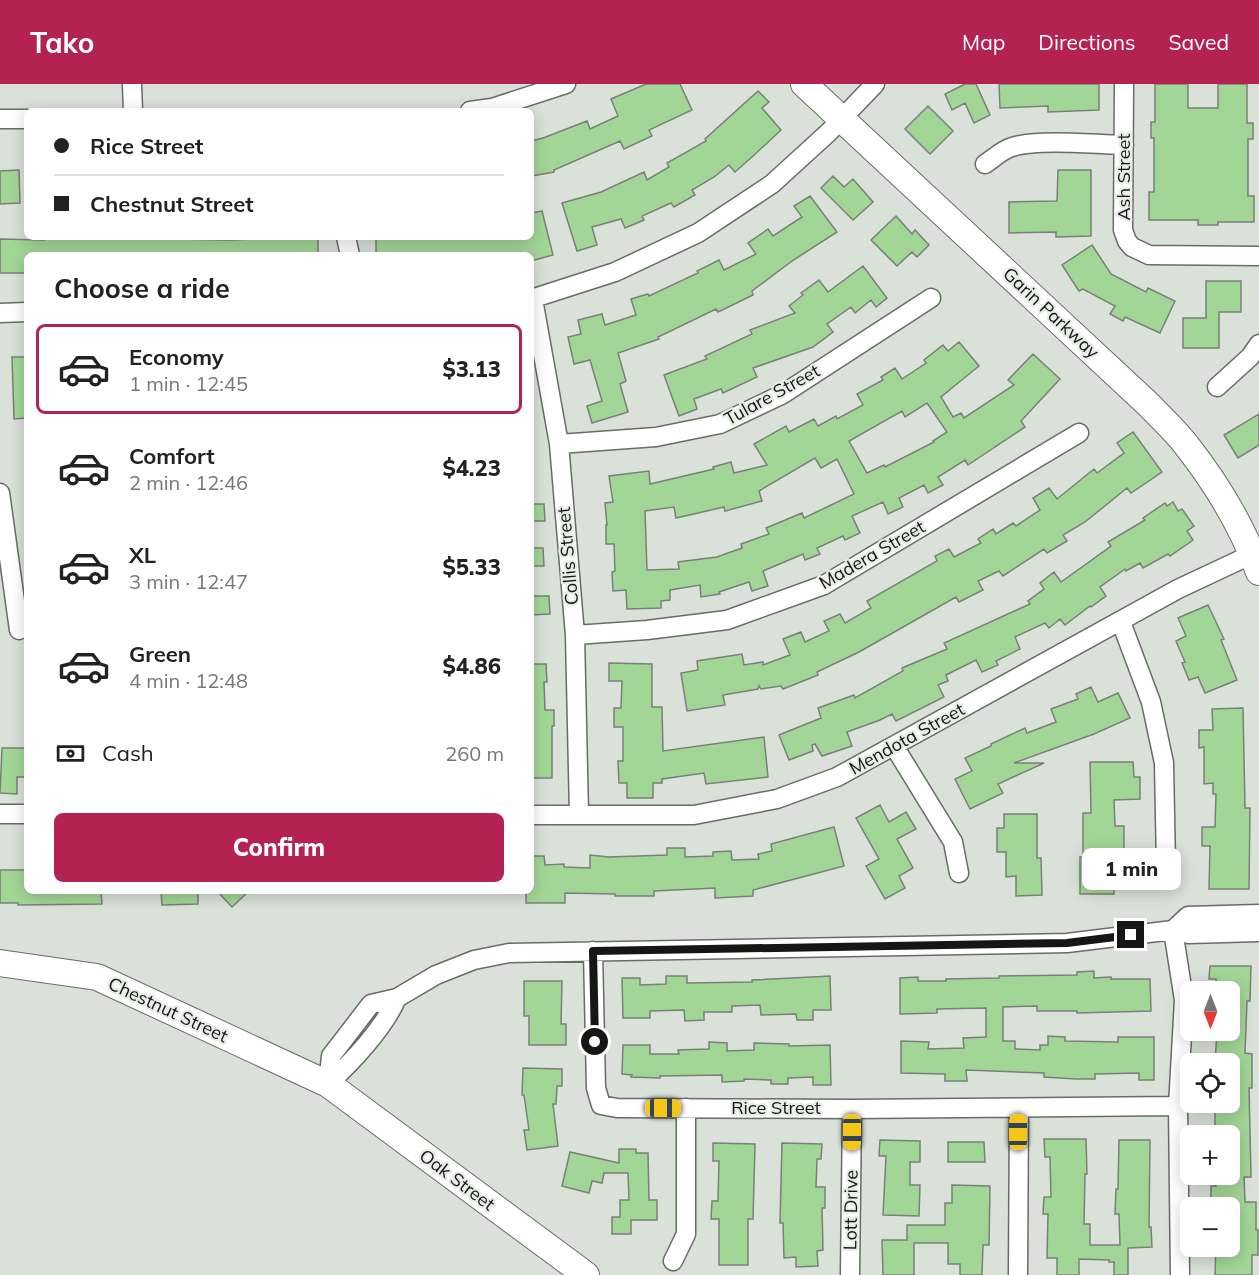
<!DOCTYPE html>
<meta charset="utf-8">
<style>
:root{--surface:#fff;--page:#f2f2f2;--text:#222;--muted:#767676;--line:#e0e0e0;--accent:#b32251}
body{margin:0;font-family:Mulish,sans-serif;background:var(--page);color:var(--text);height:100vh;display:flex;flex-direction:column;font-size:22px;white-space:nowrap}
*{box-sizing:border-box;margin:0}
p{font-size:20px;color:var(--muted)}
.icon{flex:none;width:33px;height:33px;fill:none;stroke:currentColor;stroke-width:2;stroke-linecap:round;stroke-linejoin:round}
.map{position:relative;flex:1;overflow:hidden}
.details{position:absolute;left:24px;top:168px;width:510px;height:642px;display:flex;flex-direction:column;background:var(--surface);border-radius:9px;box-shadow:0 3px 15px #0003}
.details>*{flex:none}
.guide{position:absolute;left:24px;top:24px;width:510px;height:132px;border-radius:9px;box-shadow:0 3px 15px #0003;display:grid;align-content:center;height:132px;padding:0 30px;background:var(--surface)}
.needle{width:39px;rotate:180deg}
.fabs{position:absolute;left:1180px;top:897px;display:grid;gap:12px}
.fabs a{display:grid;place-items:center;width:60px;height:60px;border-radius:9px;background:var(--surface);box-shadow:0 3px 15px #0003;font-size:30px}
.end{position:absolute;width:27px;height:27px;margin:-14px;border:8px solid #141714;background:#fff;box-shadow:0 0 0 3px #fff}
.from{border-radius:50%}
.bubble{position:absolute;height:42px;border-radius:9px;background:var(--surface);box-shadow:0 3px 15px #0003;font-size:20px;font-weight:800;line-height:42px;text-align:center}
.car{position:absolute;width:18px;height:36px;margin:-18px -9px;border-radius:8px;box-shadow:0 0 4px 2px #0007;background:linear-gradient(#f5c518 24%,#345 0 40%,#f5c518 0 76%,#345 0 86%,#f5c518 0)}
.guide b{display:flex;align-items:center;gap:21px;height:57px;font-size:22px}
.guide b+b{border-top:2px solid var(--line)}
.guide i{width:15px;height:15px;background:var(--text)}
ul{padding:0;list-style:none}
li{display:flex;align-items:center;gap:18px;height:90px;margin:0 12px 9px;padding:0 18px;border:3px solid transparent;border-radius:9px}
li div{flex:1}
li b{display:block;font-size:22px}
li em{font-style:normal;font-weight:800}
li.active{border-color:var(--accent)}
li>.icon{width:54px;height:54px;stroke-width:1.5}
h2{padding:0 30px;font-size:27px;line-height:72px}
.pay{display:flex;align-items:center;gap:15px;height:66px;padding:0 30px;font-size:22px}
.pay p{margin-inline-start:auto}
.primary-button{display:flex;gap:12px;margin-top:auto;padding:12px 30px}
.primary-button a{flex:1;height:69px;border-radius:9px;background:var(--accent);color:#fff;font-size:24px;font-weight:800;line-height:69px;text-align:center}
header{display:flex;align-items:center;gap:36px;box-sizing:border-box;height:84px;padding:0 30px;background:var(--accent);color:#fff}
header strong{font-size:28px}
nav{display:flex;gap:33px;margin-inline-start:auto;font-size:21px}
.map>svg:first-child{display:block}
</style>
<header>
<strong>Tako</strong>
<nav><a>Map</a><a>Directions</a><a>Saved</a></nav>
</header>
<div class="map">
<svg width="1259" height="1191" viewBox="0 0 1259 1191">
<rect width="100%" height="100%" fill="#d9e1d8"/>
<path fill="#a2d697" stroke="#798078" stroke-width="1.5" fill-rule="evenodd" d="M646,0h34l12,26 -43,20 3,6 -28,13 -4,-8 -66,29v2l-23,4v-35l12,-3 44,-17 3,8 28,-13 -7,-17z
M965,0h11l14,31 -16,8 -9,-20 -13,7 -7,-16z
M999,0h100v26l-51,2v-6l-48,2z
M1155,0h33v24h30v-24h29v39h6v16h-5v57h6v26h-36v3h-20v-5h-49v-28h5v-54h-3v-16h4z
M758,7l11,11 -7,6 19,22 -29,27 -17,15 -6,-7 -15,12 -22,13 3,5 -21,12 -3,-4 -29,13 2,4 -19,8 -4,-9 -29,8 5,18 -20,6 -15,-48 39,-11 43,-20 3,8 22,-13 -2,-4 39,-22 -1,-2z
M928,22l25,25 -23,23 -25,-25z
M19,86l1,33 -20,1v-33z
M1058,86h33v66l-35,1v-5l-47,1v-31l48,-1z
M833,92l11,11 9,-8 20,23 -20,18 -32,-32z
M810,112l27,36 -45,29 -40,30 1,4 -35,17 -2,-3 -58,28 1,2 -41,14 8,28 -6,3 8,28 -36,11 -5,-17 15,-5 -12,-41 -16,4 -6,-27 13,-3 -3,-14 24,-6 3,11 31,-10 -5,-16 17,-5 1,2 49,-23 -1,-2 22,-11 5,10 32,-16 -8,-11 20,-14 5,7 29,-19 -8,-11z
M542,127l11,44 -22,6v-6h-155v-18h155v-24z
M896,132l16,18 3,-4 14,15 -12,12 -5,-5 -15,14 -26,-26z
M45,153h133v2l48,1 92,-3v18h-291v18h-27v-34l44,1z
M1092,161l19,29 35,18 2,-4 27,13 -15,32 -35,-16 -2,4 -13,-7 5,-8 -32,-17 -4,2 -17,-26z
M863,182l24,32 -11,9 -5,-7 -16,13 -4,-6 -24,17 6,8 -20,15 -60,21 4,9 -34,16 -2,-4 -27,10 3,10 -18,7 -15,-41 43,-16 -2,-3 47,-22 -2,-4 45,-17 -6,-7 14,-11 -2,-2 18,-13 9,12z
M1206,197h35v31h-22v36h-36v-30h23z
M959,258l20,24 -38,31 12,20 8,-4 3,5 50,-33 -6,-5 25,-26 27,25 -39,42 4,6 -57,38 -3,-5 -27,17 5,8 -15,8 -4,-8 -25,13 4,9 -15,7 -5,-12 -31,14 8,17 -15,7 -2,-4 -26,12 3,6 -15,6 -2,-6 -40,17 5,15 -16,5 -3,-9 -30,10 1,2 -19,3 -1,-12 -30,5v10l-9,1v7l-34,1 -1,-19 -13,1 -1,-19 3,-1 -1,-27h-8v-19h1l-2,-22 8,-1 -4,-26 40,-5 1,13 64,-15 -1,-2 18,-5 3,11 33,-8 -13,-21 32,-18 3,6 25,-13 4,7 18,-10 1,3 26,-14 -6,-11 26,-14 -2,-3 14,-9 7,11 24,-16 -2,-3 19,-15 5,6zM927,319l20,29 -14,9 1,1 -49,25 -1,-2 -17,8 -18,-32 53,-30 3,6zM815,374l6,10 16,-9 17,35 -50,24 -2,-5 -36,15 3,6 -28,10 1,4 -25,9 -39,5 1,7 -32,1 -2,-59 29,-4 2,11 48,-11 1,4 37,-10 -3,-10z
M12,273h15v61l-13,1z
M1259,330v31l-21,13 -14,-23z
M1133,348l29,40 -31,21 -4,-5 -42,34 -22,13 4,6 -20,12 -3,-4 -41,27 -4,-5 -21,10 5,9 -24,12 -3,-5 -97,55 -42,20 1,3 -35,14 -2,-3 -20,3 -2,-3 -1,3 -35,6 2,10 -38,6 -6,-38 17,-3 -1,-9 45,-7 2,11 19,-3v3l27,-10 -7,-16 18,-7 4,10 24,-11 -5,-10 16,-7 5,9 26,-15 -4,-7 70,-40 -2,-5 14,-7 5,8 27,-14 -3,-4 15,-10 3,5 17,-11 3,3 24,-16 -7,-12 16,-10 8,11 37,-30 3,4 27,-20 -7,-10z
M1173,418l5,9 4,-2 12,17 -7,5 6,9 -23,16 -2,-2 -25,14 -3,-5 -14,8 -1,-2 -25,18 6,9 -15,11 -1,-1 -25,19 -5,-6 -11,9 -4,-5 -30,14 5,12 -24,12 2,4 -16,7 -6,-12 -30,15 2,6 -10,4 6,12 -48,24 -4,-7 -12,6 -33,12 5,14 -30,10 -7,-12 -3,1 1,6 -24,9 -10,-25 42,-17 -3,-10 36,-13 1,3 48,-27 -1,-3 45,-19 -3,-6 86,-39 -2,-3 16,-12 -4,-6 14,-11 7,10 50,-36 -3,-4 37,-22 -2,-2 22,-15 2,3z
M531,420h13l1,17h-14z
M531,464h12l1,18h-13z
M531,512h18l1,18 -19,1z
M1208,521l16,34 -3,1 16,40 -32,13 -7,-16 -9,3 -7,-17 3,-1 -9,-21 10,-5 -8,-18z
M609,579l43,1v43h10l1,44 101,-14 4,40 -62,7 -2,-11 -42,6v4h-9v15h-26v-15h-8l-1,-22h5v-34h-9v-19h7l1,-27h-13z
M531,580h15l1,18h-3l1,28h9v16h-2v52h-21z
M1091,603l7,15 20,-9 12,25 -36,16 -80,29h30l-46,21 5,9 -33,16 -15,-30 17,-8 -7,-13 26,-12v-2l34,-16 2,5 29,-11 -5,-13 27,-10 -2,-5z
M1243,624l2,100h5l-1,81h-40l1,-43h-8v-19h13l1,-33h-3v-11l-9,1v-37l-5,1v-18h14l-1,-21z
M2,664h25v29h-10v17l-17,-1z
M1090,678h43l1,15h6v22l-26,1 1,26h9v25h-10v43h-34v-37h3v-44h8z
M880,721l9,17 17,-10 10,17 -19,10 16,29 -14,8 6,12 -20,11 -19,-33 13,-7 -23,-41z
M1004,730h33v44h4l1,37 -26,1v-20l-10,1v-25h-9v-24h7z
M834,743l10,39 -91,24v6l-38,2v-10l-61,3v5h-39v-2l-50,-1v10h-39v-12h5v-35h13l1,9 19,-1v3l26,1v-13l19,2 58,-2v-7h18v9l28,-1v-4l18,-1 1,9 27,-1 -1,-5 14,-3 -1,-7z
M0,786h27v21h74l1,13 -84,1v-2h-18z
M161,807h37v13l-36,1z
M217,807h32l-17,16z
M1210,882h41l-1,35h-3l-2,52 7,1v34h-3l2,89h-7l1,25h11v28h2v25h-6v20h-37l1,-29h14v-41l-19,1v-20h5v-12h14v-45h-15v-27h15v-38h-15l2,-34h13v-38h-14v-13h-7z
M1094,887v7l17,-1v2h39l1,32 -74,2v-2h-40v-5l-34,1v34h12v8l25,1v-5h8v-9l17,1v4l53,1v-5h36v43h-15v-7l-44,1v5h-19l-32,-2v-4l-78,-3 1,11h-22v-7l-44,-1v-32l28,1 -1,7 36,-1 -1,-10 23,-1v-29l-49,1v4l-37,1v-36l18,-1v4h28v-2l53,-1v-2l78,-1v-3z
M666,892h21v7l65,-1v-2l78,-4 1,34h-18v10h-16l-1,-6 -35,1 -1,-10 -28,1v6h-28v8l-19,1 -1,-11 -34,1v7h-27l-1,-40h18v7l26,-1z
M524,897h38l-1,43h5v21h-37v-29h-5z
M709,958l18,1v8l27,-1v-7l35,1v2l41,-1 1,40h-18v-8l-25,1v6h-17v-4l-27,-1v2l-22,1v-7l-62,1v2l-29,-1 1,-2 -10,-1 1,-29h27v9h29l-1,-4 31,-1z
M523,984l39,1v17h-5l-1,18h-3l5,42 -31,4 -3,-20h5l-5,-35h-2z
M1044,1055h42l1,35h-2l-1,50h6v21h30l-1,-31h-4l1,-25h2l1,-49h31l-1,87h2l1,20 -24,1v27h-14v-13h-5v-2l-30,-1v16h-22v-17h-10l1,-44h-5l1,-17h7l-1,-40h-5z
M880,1056l40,1v21h-10v23h10l-1,31 -36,-1 3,-59h-7z
M948,1058h36l1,20h-37z
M713,1059l42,1 -2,75h-5v46h-29v-46h-8l1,-18h6l1,-40h-6z
M782,1059l40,1 -1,15h-4l-1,28h9v21h-3l1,42 -6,1 1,15 -22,1v-10l-12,1 -1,-35h-3z
M619,1065h17v4h12l1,47h8v20h-26v14h-19v-17h8v-17h9l-1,-27h-24l-2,10 -10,-2 -3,12 -27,-7 8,-34 49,11z
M952,1101l38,1 -1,59h-6l-1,30h-22v-11h-12v-21h-34v32h-31l-1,-35h25v-15h38v-22h7z"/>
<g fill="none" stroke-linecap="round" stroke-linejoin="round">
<g stroke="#676d65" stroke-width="21">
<path id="street" d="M132,0l1,27
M1124,0l-1,146 4,11 5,6 17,8 110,1
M470,27l22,-3 74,-24
M0,35h27
M985,80c9,-6 17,-14 27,-17 25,-8 83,-3 112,-2
M346,153l4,18
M531,215l84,-27 83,-39 74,-49 57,-52 46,-48
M533,215l26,145 16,191 4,180
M0,229l27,-1
M1217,303l33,-30 9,-13
M559,360l97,-7 64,-13 63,-30 148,-96
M0,409l19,137
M1121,538l30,80 13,61 2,104
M575,551l72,-5 80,-10 97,-35 255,-152
M894,662l59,96 6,31
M0,730h27
M531,731h163l83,-16 60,-22 341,-188 81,-38
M1173,846l11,70 -6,106 2,169
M1173,846l15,-14 71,-2
M593,867l3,137 5,17 16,3 235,1 326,-3
M328,1000l3,-28 40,-52 26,-6 39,-23 38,-15 35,-7 558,-10 106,-13 16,4 70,-2
M328,1000c24,-22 56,-56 69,-86
M673,1177l13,-27v-126
M850,1191l2,-166
M1018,1191l1,-167"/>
</g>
<g stroke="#676d65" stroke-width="28">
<path id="secondary" d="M804,0l345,321c12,13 27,26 38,41 29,37 56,82 72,126
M0,879l97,14 231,107 258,191"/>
</g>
<use href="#street" stroke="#fff" stroke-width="18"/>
<use href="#secondary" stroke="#fff" stroke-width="26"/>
</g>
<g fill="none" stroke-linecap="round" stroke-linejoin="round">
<path stroke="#141714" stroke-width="8" d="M595,958l-2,-91 474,-8 64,-8"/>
</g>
<g text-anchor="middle" stroke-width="4.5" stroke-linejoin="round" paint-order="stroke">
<g font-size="18" fill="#141714" stroke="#e7eee5">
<text transform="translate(1124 93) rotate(-90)" y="6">Ash Street</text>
<text transform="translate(1051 229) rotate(43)" y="6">Garin Parkway</text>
<text transform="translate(772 311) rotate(-29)" y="6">Tulare Street</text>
<text transform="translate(872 471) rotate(-30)" y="6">Madera Street</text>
<text transform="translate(568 472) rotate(-95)" y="6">Collis Street</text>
<text transform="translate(907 655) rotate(-29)" y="6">Mendota Street</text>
<text transform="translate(168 926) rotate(25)" y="6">Chestnut Street</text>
<text x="776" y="1030">Rice Street</text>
<text transform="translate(457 1096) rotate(37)" y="6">Oak Street</text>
<text transform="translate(851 1126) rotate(-89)" y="6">Lott Drive</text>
</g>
</g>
</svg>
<div class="fabs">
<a><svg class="needle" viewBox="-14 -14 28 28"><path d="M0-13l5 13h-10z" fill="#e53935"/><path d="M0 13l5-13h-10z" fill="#767676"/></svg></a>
<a><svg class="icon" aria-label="locate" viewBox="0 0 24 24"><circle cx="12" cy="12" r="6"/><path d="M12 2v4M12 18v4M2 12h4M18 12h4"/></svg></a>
<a>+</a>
<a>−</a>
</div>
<i class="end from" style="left:595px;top:958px"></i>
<i class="end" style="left:1131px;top:851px"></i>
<div class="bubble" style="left:1082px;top:764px;width:99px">1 min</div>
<i class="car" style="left:663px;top:1024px;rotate:90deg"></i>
<i class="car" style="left:852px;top:1048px;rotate:180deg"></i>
<i class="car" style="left:1018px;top:1048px;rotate:0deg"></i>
<div class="guide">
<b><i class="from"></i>Rice Street</b>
<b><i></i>Chestnut Street</b>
</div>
<section class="details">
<h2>Choose a ride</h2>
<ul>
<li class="active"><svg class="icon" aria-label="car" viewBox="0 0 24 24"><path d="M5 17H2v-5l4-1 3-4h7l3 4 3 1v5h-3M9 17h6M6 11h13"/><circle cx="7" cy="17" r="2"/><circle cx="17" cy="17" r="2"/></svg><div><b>Economy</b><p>1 min · 12:45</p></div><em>$3.13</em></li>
<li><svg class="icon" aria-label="car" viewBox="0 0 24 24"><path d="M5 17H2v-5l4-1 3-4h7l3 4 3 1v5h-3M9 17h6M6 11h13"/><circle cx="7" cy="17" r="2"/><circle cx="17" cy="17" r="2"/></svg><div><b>Comfort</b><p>2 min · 12:46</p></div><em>$4.23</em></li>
<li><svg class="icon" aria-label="car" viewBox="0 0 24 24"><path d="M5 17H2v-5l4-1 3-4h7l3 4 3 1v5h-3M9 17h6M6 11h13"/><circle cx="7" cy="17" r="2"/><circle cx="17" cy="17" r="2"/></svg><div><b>XL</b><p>3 min · 12:47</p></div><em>$5.33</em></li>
<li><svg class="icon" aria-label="car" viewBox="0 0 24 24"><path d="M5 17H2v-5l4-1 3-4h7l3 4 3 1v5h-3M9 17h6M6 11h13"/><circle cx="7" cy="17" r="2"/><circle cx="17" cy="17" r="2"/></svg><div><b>Green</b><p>4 min · 12:48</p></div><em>$4.86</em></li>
</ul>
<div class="pay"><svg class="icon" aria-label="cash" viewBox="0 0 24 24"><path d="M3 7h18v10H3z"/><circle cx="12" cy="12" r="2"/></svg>Cash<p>260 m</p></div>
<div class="primary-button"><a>Confirm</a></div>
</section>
</div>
